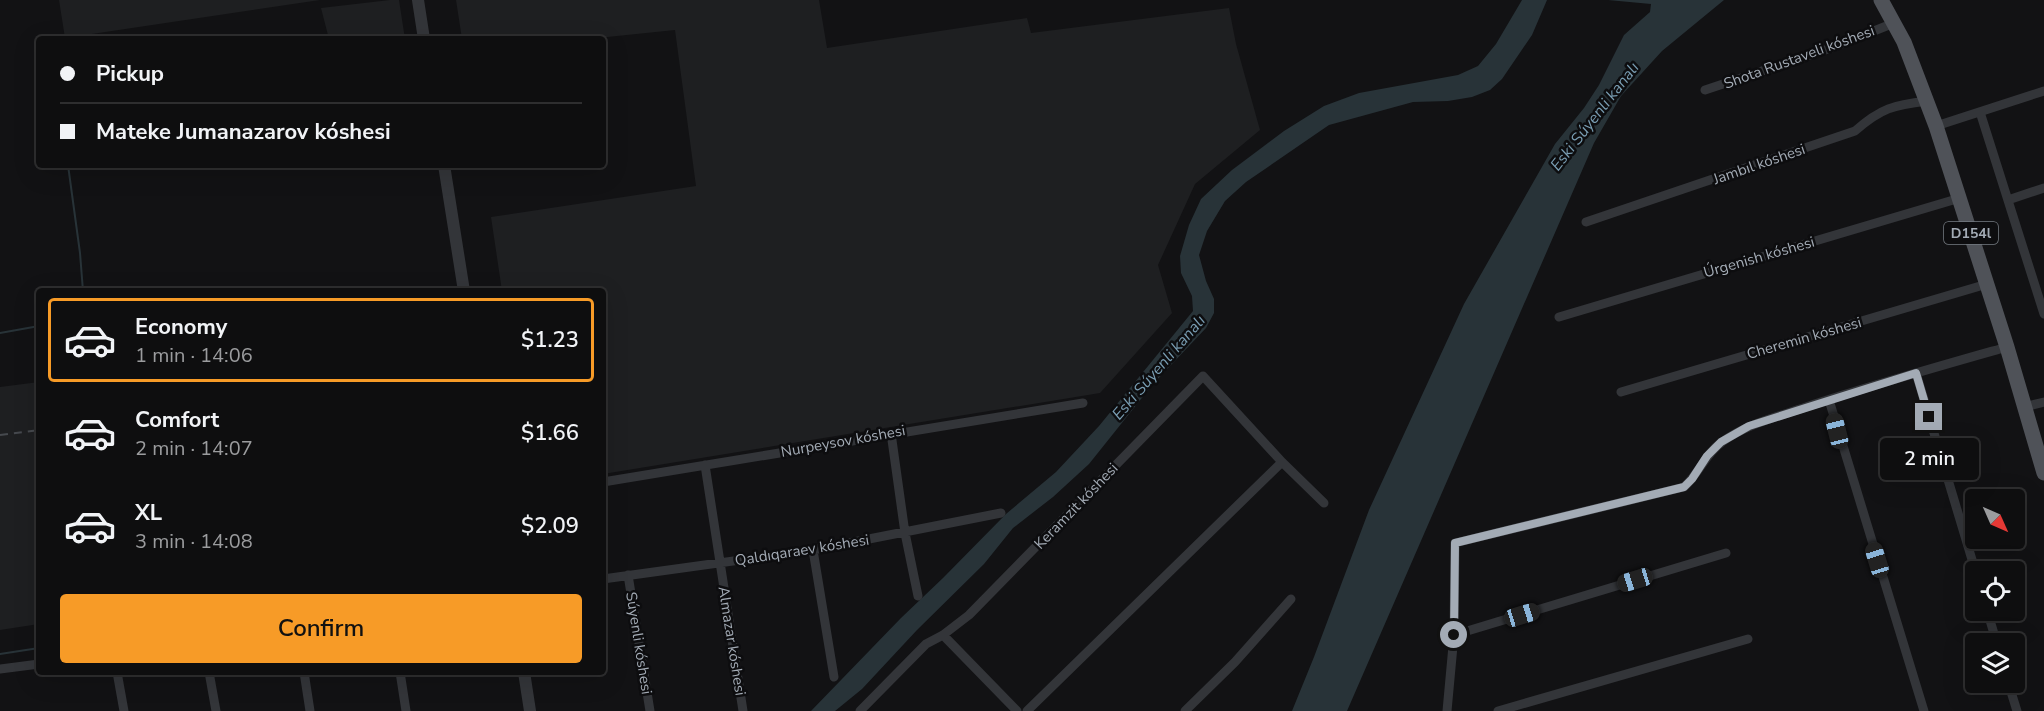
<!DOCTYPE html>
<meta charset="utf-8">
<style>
:root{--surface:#0e0e0f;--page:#171718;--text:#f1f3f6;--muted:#9b9c9e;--line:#2e2e2f;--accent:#f79b27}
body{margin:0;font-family:"Nunito Sans",sans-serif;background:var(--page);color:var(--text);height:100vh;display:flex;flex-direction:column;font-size:22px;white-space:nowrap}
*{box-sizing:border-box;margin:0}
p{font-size:20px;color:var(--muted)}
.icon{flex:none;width:33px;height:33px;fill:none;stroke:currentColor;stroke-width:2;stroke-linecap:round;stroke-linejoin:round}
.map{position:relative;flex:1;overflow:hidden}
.panel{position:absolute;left:36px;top:288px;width:570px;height:387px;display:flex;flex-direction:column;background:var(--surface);border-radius:6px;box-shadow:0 6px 24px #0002,0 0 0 2px var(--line)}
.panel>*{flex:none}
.top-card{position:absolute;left:36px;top:36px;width:570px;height:132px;border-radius:6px;box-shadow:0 6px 24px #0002,0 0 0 2px var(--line);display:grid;align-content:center;height:132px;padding:0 24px;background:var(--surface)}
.needle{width:39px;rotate:135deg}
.fabs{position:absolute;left:1965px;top:489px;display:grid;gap:12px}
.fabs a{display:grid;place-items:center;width:60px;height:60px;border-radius:6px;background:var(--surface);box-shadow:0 6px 24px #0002,0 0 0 2px var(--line);font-size:30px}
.end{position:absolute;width:27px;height:27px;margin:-14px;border:8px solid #a3abb5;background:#111;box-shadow:0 0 0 3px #111}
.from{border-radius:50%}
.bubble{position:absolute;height:42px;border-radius:6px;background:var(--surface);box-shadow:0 6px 24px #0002,0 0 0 2px var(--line);font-size:20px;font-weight:600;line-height:42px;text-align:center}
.car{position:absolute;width:18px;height:36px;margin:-18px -9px;border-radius:8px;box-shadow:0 0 4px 2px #0007;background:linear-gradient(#222 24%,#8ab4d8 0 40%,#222 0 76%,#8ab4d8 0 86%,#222 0)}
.top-card b{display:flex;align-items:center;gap:21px;height:57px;font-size:22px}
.top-card b+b{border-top:2px solid var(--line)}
.top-card i{width:15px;height:15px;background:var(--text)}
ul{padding:10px 0 0;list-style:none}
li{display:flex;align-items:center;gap:18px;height:84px;margin:0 12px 9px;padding:0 12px;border:3px solid transparent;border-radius:6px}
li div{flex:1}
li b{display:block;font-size:22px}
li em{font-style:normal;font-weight:600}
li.on{border-color:var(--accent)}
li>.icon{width:54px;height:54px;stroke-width:1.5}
.button{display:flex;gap:12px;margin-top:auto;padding:12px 24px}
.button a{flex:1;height:69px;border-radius:6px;background:var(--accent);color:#111;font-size:24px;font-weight:600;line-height:69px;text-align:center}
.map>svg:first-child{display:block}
</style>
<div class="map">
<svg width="2044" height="711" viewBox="0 0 2044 711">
<rect width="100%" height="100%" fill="#121214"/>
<path fill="#1e1f21" d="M59,0h261l-255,38z
M390,0h9l6,39h-76l-8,-31z
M456,0h363l8,48 200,-30 4,15 198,-25 7,36 24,86 -65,54 -37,81 14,48 -72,80 -497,81v-183h-101l-11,-74 205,-31 -21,-156 -87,9h-126z
M39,382v242l-39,6v-243z"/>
<path fill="#283338" d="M1522,0h25l-15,35 -30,44 -12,11 -18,7 -24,4 -35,1 -84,23 -83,57 -21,19 -18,30 -8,24 7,26 8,18v14l-8,15 -53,56 -64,80 -36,33 -40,31 -29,36 -67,66 -55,59 -27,22h-24l90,-93 42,-40 63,-64 50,-42 43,-46 94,-115 -1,-15 -11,-23 -1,-17 9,-31 12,-26 31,-29 52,-39 40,-25 35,-13 99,-18 20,-9 18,-22z
M1608,0h116l-62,51 -41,45 -27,47 -247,568h-55l22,-54 55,-147 95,-206 91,-160 29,-36 15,-23 25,-50 26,-23 1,-8z"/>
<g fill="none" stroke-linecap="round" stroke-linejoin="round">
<path stroke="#283338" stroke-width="2" d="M68,165l12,88 3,38
M0,333l39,-7
M0,654l39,-6"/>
<path stroke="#333539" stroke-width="9" d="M1705,90l126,-42 63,-25
M1980,112l64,202
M1936,126l108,-35
M2008,200l36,-12
M1586,222l269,-91c26,-23 39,-26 72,-30
M1559,317l401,-119
M1916,373l60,200
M1621,392l366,-108
M1829,400l95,311
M2024,407l20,-5
M891,433l14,100 13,63
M705,465l38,246
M603,482l480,-79
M813,550l21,127
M628,575l22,136
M603,579l210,-29 188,-37
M1987,610l10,34
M943,635l74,76
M1454,635l272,-82
M0,669l39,-5
M117,672l7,39
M209,672l7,39
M304,672l6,39
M400,672l6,39
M2008,682l9,29
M860,711l66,-67 17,-9 26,-20 234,-239 79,86 42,41
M1027,711l255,-249
M1185,711l50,-49 56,-63
M1447,711l7,-76 1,-92 229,-56c15,-13 21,-33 38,-45 24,-18 55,-25 84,-35 66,-22 134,-41 201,-60
M1498,711l250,-72"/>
<path stroke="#333539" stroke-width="12" d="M418,0l6,39
M444,165l20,126
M524,672l6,39"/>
<path stroke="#4f5258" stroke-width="15" d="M1881,0l23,42 32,84 71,221 37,126"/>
<path stroke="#46494e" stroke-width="2" stroke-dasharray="8 6" stroke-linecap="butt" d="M0,435l39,-5"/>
</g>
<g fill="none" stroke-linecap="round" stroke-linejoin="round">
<path stroke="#a3abb5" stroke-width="8" d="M1454,635l1,-92 229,-56 8,-8 15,-23 14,-14 28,-16 167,-53 13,44"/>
</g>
<g text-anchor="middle" stroke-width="5" stroke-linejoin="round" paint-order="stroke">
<rect fill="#0d0d0f" stroke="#767c83" stroke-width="1.5" x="1944" y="222" width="54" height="22" rx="4.5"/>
<g font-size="14" font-weight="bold" fill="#a3abb5">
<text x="1971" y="238">D154l</text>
</g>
<g font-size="15" fill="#a3abb5" stroke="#0d0d0f">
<text transform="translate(1799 57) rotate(-20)" y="5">Shota Rustaveli kóshesi</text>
<text transform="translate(1759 164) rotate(-19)" y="5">Jambıl kóshesi</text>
<text transform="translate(1759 257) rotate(-16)" y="5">Úrgenish kóshesi</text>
<text transform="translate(1804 338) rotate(-16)" y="5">Cheremin kóshesi</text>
<text transform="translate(843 441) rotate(-10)" y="5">Nurpeysov kóshesi</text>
<text transform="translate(1076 506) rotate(-46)" y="5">Keramzit kóshesi</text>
<text transform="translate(802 550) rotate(-9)" y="5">Qaldıqaraev kóshesi</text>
<text transform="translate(732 641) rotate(81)" y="5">Almazar kóshesi</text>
<text transform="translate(639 643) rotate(81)" y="5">Súyenli kóshesi</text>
</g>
<g font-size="16" font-style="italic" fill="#799db2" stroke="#0d0d0f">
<text transform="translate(1594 116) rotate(-52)" y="6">Eski Súyenli kanalı</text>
<text transform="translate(1158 367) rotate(-49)" y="6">Eski Súyenli kanalı</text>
</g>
</g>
</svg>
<div class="fabs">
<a><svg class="needle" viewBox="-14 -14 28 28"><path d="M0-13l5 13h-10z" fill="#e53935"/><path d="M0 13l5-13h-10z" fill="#9b9c9e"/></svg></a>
<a><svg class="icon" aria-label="locate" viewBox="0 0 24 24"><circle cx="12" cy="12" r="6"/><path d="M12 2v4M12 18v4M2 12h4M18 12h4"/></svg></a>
<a><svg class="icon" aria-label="layers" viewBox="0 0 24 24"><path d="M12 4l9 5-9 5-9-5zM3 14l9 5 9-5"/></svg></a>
</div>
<i class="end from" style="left:1454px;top:635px"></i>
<i class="end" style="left:1929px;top:417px"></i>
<div class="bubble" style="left:1880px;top:438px;width:99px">2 min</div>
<i class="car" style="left:1837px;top:431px;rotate:346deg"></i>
<i class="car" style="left:1877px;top:560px;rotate:343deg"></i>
<i class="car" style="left:1635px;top:580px;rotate:253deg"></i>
<i class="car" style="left:1522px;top:615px;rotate:73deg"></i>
<div class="top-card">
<b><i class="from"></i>Pickup</b>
<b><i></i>Mateke Jumanazarov kóshesi</b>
</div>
<section class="panel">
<ul>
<li class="on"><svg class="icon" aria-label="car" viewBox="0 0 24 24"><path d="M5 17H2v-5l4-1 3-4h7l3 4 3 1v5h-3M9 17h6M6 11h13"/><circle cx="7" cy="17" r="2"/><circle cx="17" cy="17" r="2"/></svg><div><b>Economy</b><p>1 min · 14:06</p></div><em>$1.23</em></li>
<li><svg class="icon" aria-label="car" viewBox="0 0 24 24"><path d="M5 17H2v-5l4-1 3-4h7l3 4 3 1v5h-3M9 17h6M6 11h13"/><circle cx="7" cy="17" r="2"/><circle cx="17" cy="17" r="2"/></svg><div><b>Comfort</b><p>2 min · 14:07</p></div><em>$1.66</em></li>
<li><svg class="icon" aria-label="car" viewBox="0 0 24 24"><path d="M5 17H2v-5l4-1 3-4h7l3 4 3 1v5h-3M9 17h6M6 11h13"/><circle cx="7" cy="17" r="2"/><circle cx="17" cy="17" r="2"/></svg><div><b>XL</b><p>3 min · 14:08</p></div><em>$2.09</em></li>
</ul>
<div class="button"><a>Confirm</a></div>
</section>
</div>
